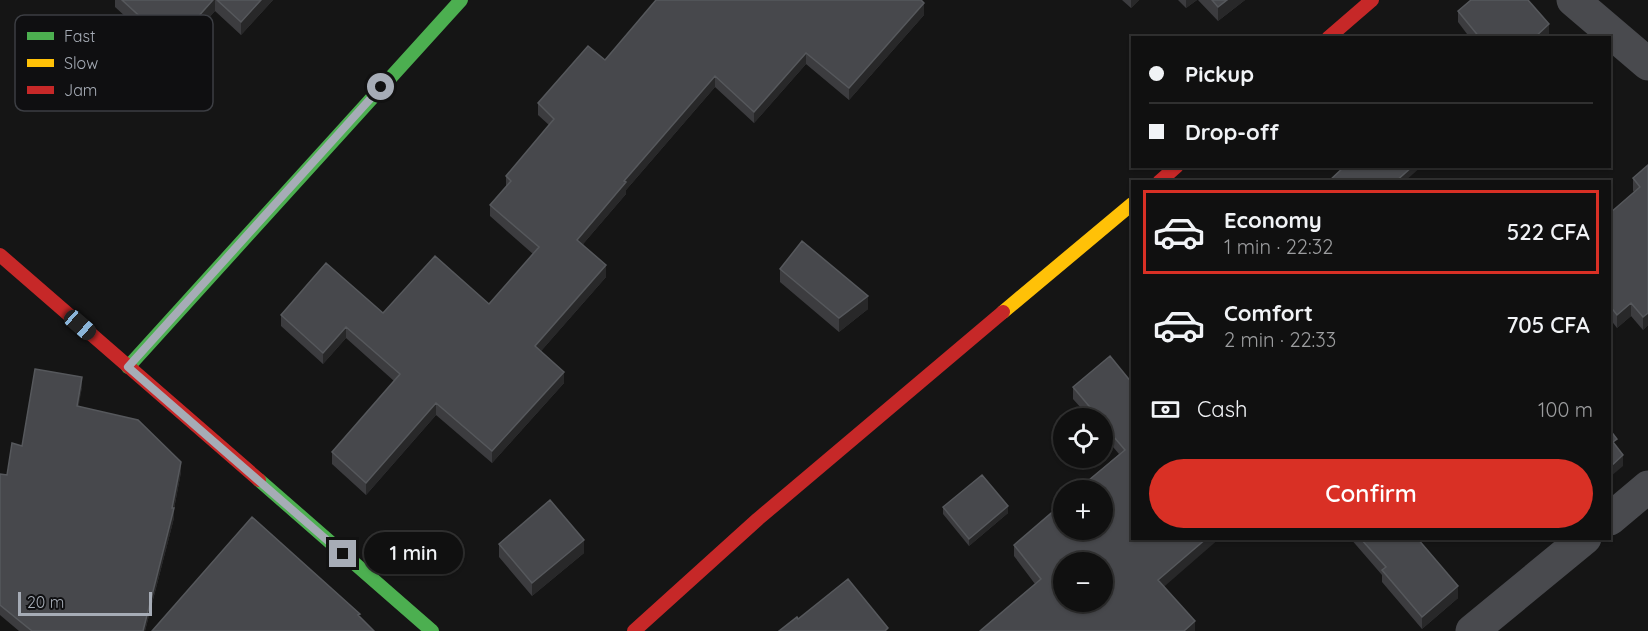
<!DOCTYPE html>
<meta charset="utf-8">
<style>
:root{--surface:#101010;--page:#191919;--text:#f1f3f6;--muted:#9c9d9f;--line:#303030;--accent:#d93025}
body{margin:0;font-family:Quicksand,sans-serif;background:var(--page);color:var(--text);height:100vh;display:flex;flex-direction:column;font-size:22px;white-space:nowrap}
*{box-sizing:border-box;margin:0}
p{font-size:20px;color:var(--muted)}
.icon{flex:none;width:33px;height:33px;fill:none;stroke:currentColor;stroke-width:2;stroke-linecap:round;stroke-linejoin:round}
.map{position:relative;flex:1;overflow:hidden}
.details{position:absolute;left:1131px;top:180px;width:480px;height:360px;display:flex;flex-direction:column;background:var(--surface);border-radius:0px;box-shadow:0 2px 4px #0004,0 0 0 2px var(--line)}
.details>*{flex:none}
.hud{position:absolute;left:1131px;top:36px;width:480px;height:132px;border-radius:0px;box-shadow:0 2px 4px #0004,0 0 0 2px var(--line);display:grid;align-content:center;height:132px;padding:0 18px;background:var(--surface)}
.buttons{position:absolute;left:1053px;top:408px;display:grid;gap:12px}
.buttons a{display:grid;place-items:center;width:60px;height:60px;border-radius:50%;background:var(--surface);box-shadow:0 2px 4px #0004,0 0 0 2px var(--line);font-size:30px}
.scale{position:absolute;left:18px;bottom:15px;width:134px;box-sizing:border-box;padding-left:6px;border:3px solid #a6acb6;border-top:0;font-size:16px;line-height:21px;white-space:nowrap;color:#a6acb6;-webkit-text-stroke:4px #0f0f11;paint-order:stroke}
.end{position:absolute;width:27px;height:27px;margin:-14px;border:8px solid #a6acb6;background:#111;box-shadow:0 0 0 3px #111}
.from{border-radius:50%}
.bubble{position:absolute;height:42px;border-radius:21px;background:var(--surface);box-shadow:0 2px 4px #0004,0 0 0 2px var(--line);font-size:20px;font-weight:600;line-height:42px;text-align:center}
.car{position:absolute;width:18px;height:36px;margin:-18px -9px;border-radius:8px;box-shadow:0 0 4px 2px #0007;background:linear-gradient(#222 24%,#8ab4d8 0 40%,#222 0 76%,#8ab4d8 0 86%,#222 0)}
.hud b{display:flex;align-items:center;gap:21px;height:57px;font-size:22px}
.hud b+b{border-top:2px solid var(--line)}
.hud i{width:15px;height:15px;background:var(--text)}
ul{padding:10px 0 0;list-style:none}
li{display:flex;align-items:center;gap:18px;height:84px;margin:0 12px 9px;padding:0 6px;border:3px solid transparent;border-radius:0px}
li div{flex:1}
li b{display:block;font-size:22px}
li em{font-style:normal;font-weight:600}
li.active{border-color:var(--accent)}
li>.icon{width:54px;height:54px;stroke-width:1.5}
.pay{display:flex;align-items:center;gap:15px;height:66px;padding:0 18px;font-size:22px}
.pay p{margin-inline-start:auto}
.primary-button{display:flex;gap:12px;margin-top:auto;padding:12px 18px}
.primary-button a{flex:1;height:69px;border-radius:36px;background:var(--accent);color:#fff;font-size:24px;font-weight:600;line-height:69px;text-align:center}
.map>svg:first-child{display:block}
</style>
<div class="map">
<svg width="1648" height="631" viewBox="0 0 1648 631">
<rect width="100%" height="100%" fill="#151515"/>
<g fill="none" stroke-linecap="round" stroke-linejoin="round">
<path stroke="#494a4e" stroke-width="33" d="M1573,0l75,64
M1610,519l38,-32
M1472,631l113,-93"/>
<path stroke="#4caf50" stroke-width="14" d="M128,367l333,-367
M259,480l173,151"/>
<path stroke="#ffc107" stroke-width="14" d="M1003,312l129,-108"/>
<path stroke="#c62828" stroke-width="14" d="M1328,38l44,-38
M1159,182l18,-16
M0,255l259,225
M634,631l124,-112 245,-207"/>
</g>
<path fill="#3c3c3f" d="M115,0h158l-32,35 -26,-24 -43,48 -57,-52z
M1122,0h17l-8,8z
M1178,0h19l-11,8z
M1198,0h47l-27,21z
M1458,11l91,25 -2,2h-77l-12,-16z
M924,15l-75,85 -43,-36 -52,59 -39,-36 -89,103v4l-43,50 23,33 -65,74 23,32 -72,80 -56,-48 -70,80 -34,-31v-12l62,-71 -48,-43 -23,26 -42,-38v-11l102,-2 106,-9 44,-50 -43,-38v-11l16,-18v-11l43,-51 -11,-10v-12l67,-43z
M1648,165v160l-5,5 -12,-14 -14,12 -7,-9v-106l24,-21 -1,-1v-13z
M780,269l88,40 -29,23 -59,-50z
M1110,356l54,230 31,45 -160,-47 -21,-28v-11l105,-91 -17,-20v-16h-12l-17,-19v-12z
M82,387l-4,19 103,66 -7,37v9l-29,113h-126l-19,-16v-141l7,1z
M943,507l65,6 -39,33 -26,-32z
M1350,538h67l41,60 -36,31 -40,-47v-7z
M499,544l85,9 -52,43 -33,-39z"/>
<path fill="#282829" d="M213,0h2v11l-43,48v-13z
M261,0h12l-32,35v-13z
M1131,0h8l-8,8z
M1186,0h11l-11,8z
M1227,0h18l-27,21v-14z
M924,3v12l-75,85v-12z
M1549,24v12l-2,2h-13z
M806,53v11l-52,59v-11z
M715,76v11l-89,103v4l-49,57v-11l47,-59z
M1413,166h9l-18,16h-9z
M606,265v12l-71,81v-12z
M868,296v13l-29,23v-14z
M1631,303v13l-14,12v-13z
M1648,313v12l-5,5v-13z
M346,327v11l-23,26v-11z
M564,372v11l-72,80v-12z
M82,377v10l-5,29v-10z
M436,403v12l-70,80v-12z
M1623,455v11l-13,11v-10z
M181,462v10l-7,37v9l-29,113h-2l29,-123z
M1008,506v7l-39,33v-7z
M1207,538h13l-62,54v-12z
M584,540v13l-52,43v-13z
M1458,586v12l-36,31v-12z
M1195,621v10h-11z"/>
<path fill="#47484c" stroke="#56585c" stroke-width="1.5" fill-rule="evenodd" d="M122,0h91l-41,46z
M217,0h44l-20,22z
M656,0h265l3,3 -75,85 -43,-35 -52,59 -39,-36 -91,105 2,1 -49,58 29,25 -71,81 29,26 -72,79 -56,-48 -70,80 -34,-31 68,-78 -54,-47 -23,26 -42,-38 45,-52 57,50 52,-57 54,48 50,-57 -49,-42 21,-24 -5,-5 48,-57 -16,-16 50,-57 17,14z
M1212,0h15l-9,7z
M1471,0h57l21,24 -15,14h-54l-22,-27z
M1648,165v148l-5,4 -12,-14 -14,12 -7,-9v-93l30,-26 -7,-9z
M1345,166h68l-18,16h-67z
M802,241l66,55 -29,22 -59,-49z
M1110,356l22,27v155h75l-49,42 37,41 -11,10h-204l61,-52 -27,-34 50,-43v28h38v-40h-25l48,-40 -23,-27v-5h-3l-26,-31zM1064,562h38v40h-38z
M35,369l47,8 -5,29 61,14 43,42 -9,46h2l-31,123h-111l-32,-26v-131l7,1 5,-32 10,3z
M1610,430l7,9 -4,3 10,13 -13,12z
M982,475l26,31 -39,33 -26,-32z
M550,500l34,40 -52,43 -33,-39z
M252,517l108,97 -2,1 16,16h-222z
M1360,538h57l41,48 -36,31 -40,-47 4,-3z
M848,579l40,49 -3,3h-106l18,-14 1,2z"/>
<g fill="none" stroke-linecap="round" stroke-linejoin="round">
<path stroke="#a6acb6" stroke-width="8" d="M343,554l-215,-187 253,-280"/>
</g>
<rect x="15" y="15" width="198" height="96" rx="9" fill="#0f0f11" stroke="#3c3e43" stroke-width="1.5"/>
<rect x="27" y="32" width="27" height="8" fill="#4caf50"/>
<rect x="27" y="59" width="27" height="8" fill="#ffc107"/>
<rect x="27" y="86" width="27" height="8" fill="#c62828"/>
<g font-size="16" fill="#a6acb6">
<text x="64" y="42">Fast</text>
<text x="64" y="69">Slow</text>
<text x="64" y="96">Jam</text>
</g>
</svg>
<div class="buttons">
<a><svg class="icon" aria-label="locate" viewBox="0 0 24 24"><circle cx="12" cy="12" r="6"/><path d="M12 2v4M12 18v4M2 12h4M18 12h4"/></svg></a>
<a>+</a>
<a>−</a>
</div>
<div class="scale">20 m</div>
<i class="end from" style="left:381px;top:87px"></i>
<i class="end" style="left:343px;top:554px"></i>
<div class="bubble" style="left:364px;top:532px;width:99px">1 min</div>
<i class="car" style="left:80px;top:325px;rotate:131deg"></i>
<div class="hud">
<b><i class="from"></i>Pickup</b>
<b><i></i>Drop-off</b>
</div>
<section class="details">
<ul>
<li class="active"><svg class="icon" aria-label="car" viewBox="0 0 24 24"><path d="M5 17H2v-5l4-1 3-4h7l3 4 3 1v5h-3M9 17h6M6 11h13"/><circle cx="7" cy="17" r="2"/><circle cx="17" cy="17" r="2"/></svg><div><b>Economy</b><p>1 min · 22:32</p></div><em>522 CFA</em></li>
<li><svg class="icon" aria-label="car" viewBox="0 0 24 24"><path d="M5 17H2v-5l4-1 3-4h7l3 4 3 1v5h-3M9 17h6M6 11h13"/><circle cx="7" cy="17" r="2"/><circle cx="17" cy="17" r="2"/></svg><div><b>Comfort</b><p>2 min · 22:33</p></div><em>705 CFA</em></li>
</ul>
<div class="pay"><svg class="icon" aria-label="cash" viewBox="0 0 24 24"><path d="M3 7h18v10H3z"/><circle cx="12" cy="12" r="2"/></svg>Cash<p>100 m</p></div>
<div class="primary-button"><a>Confirm</a></div>
</section>
</div>
